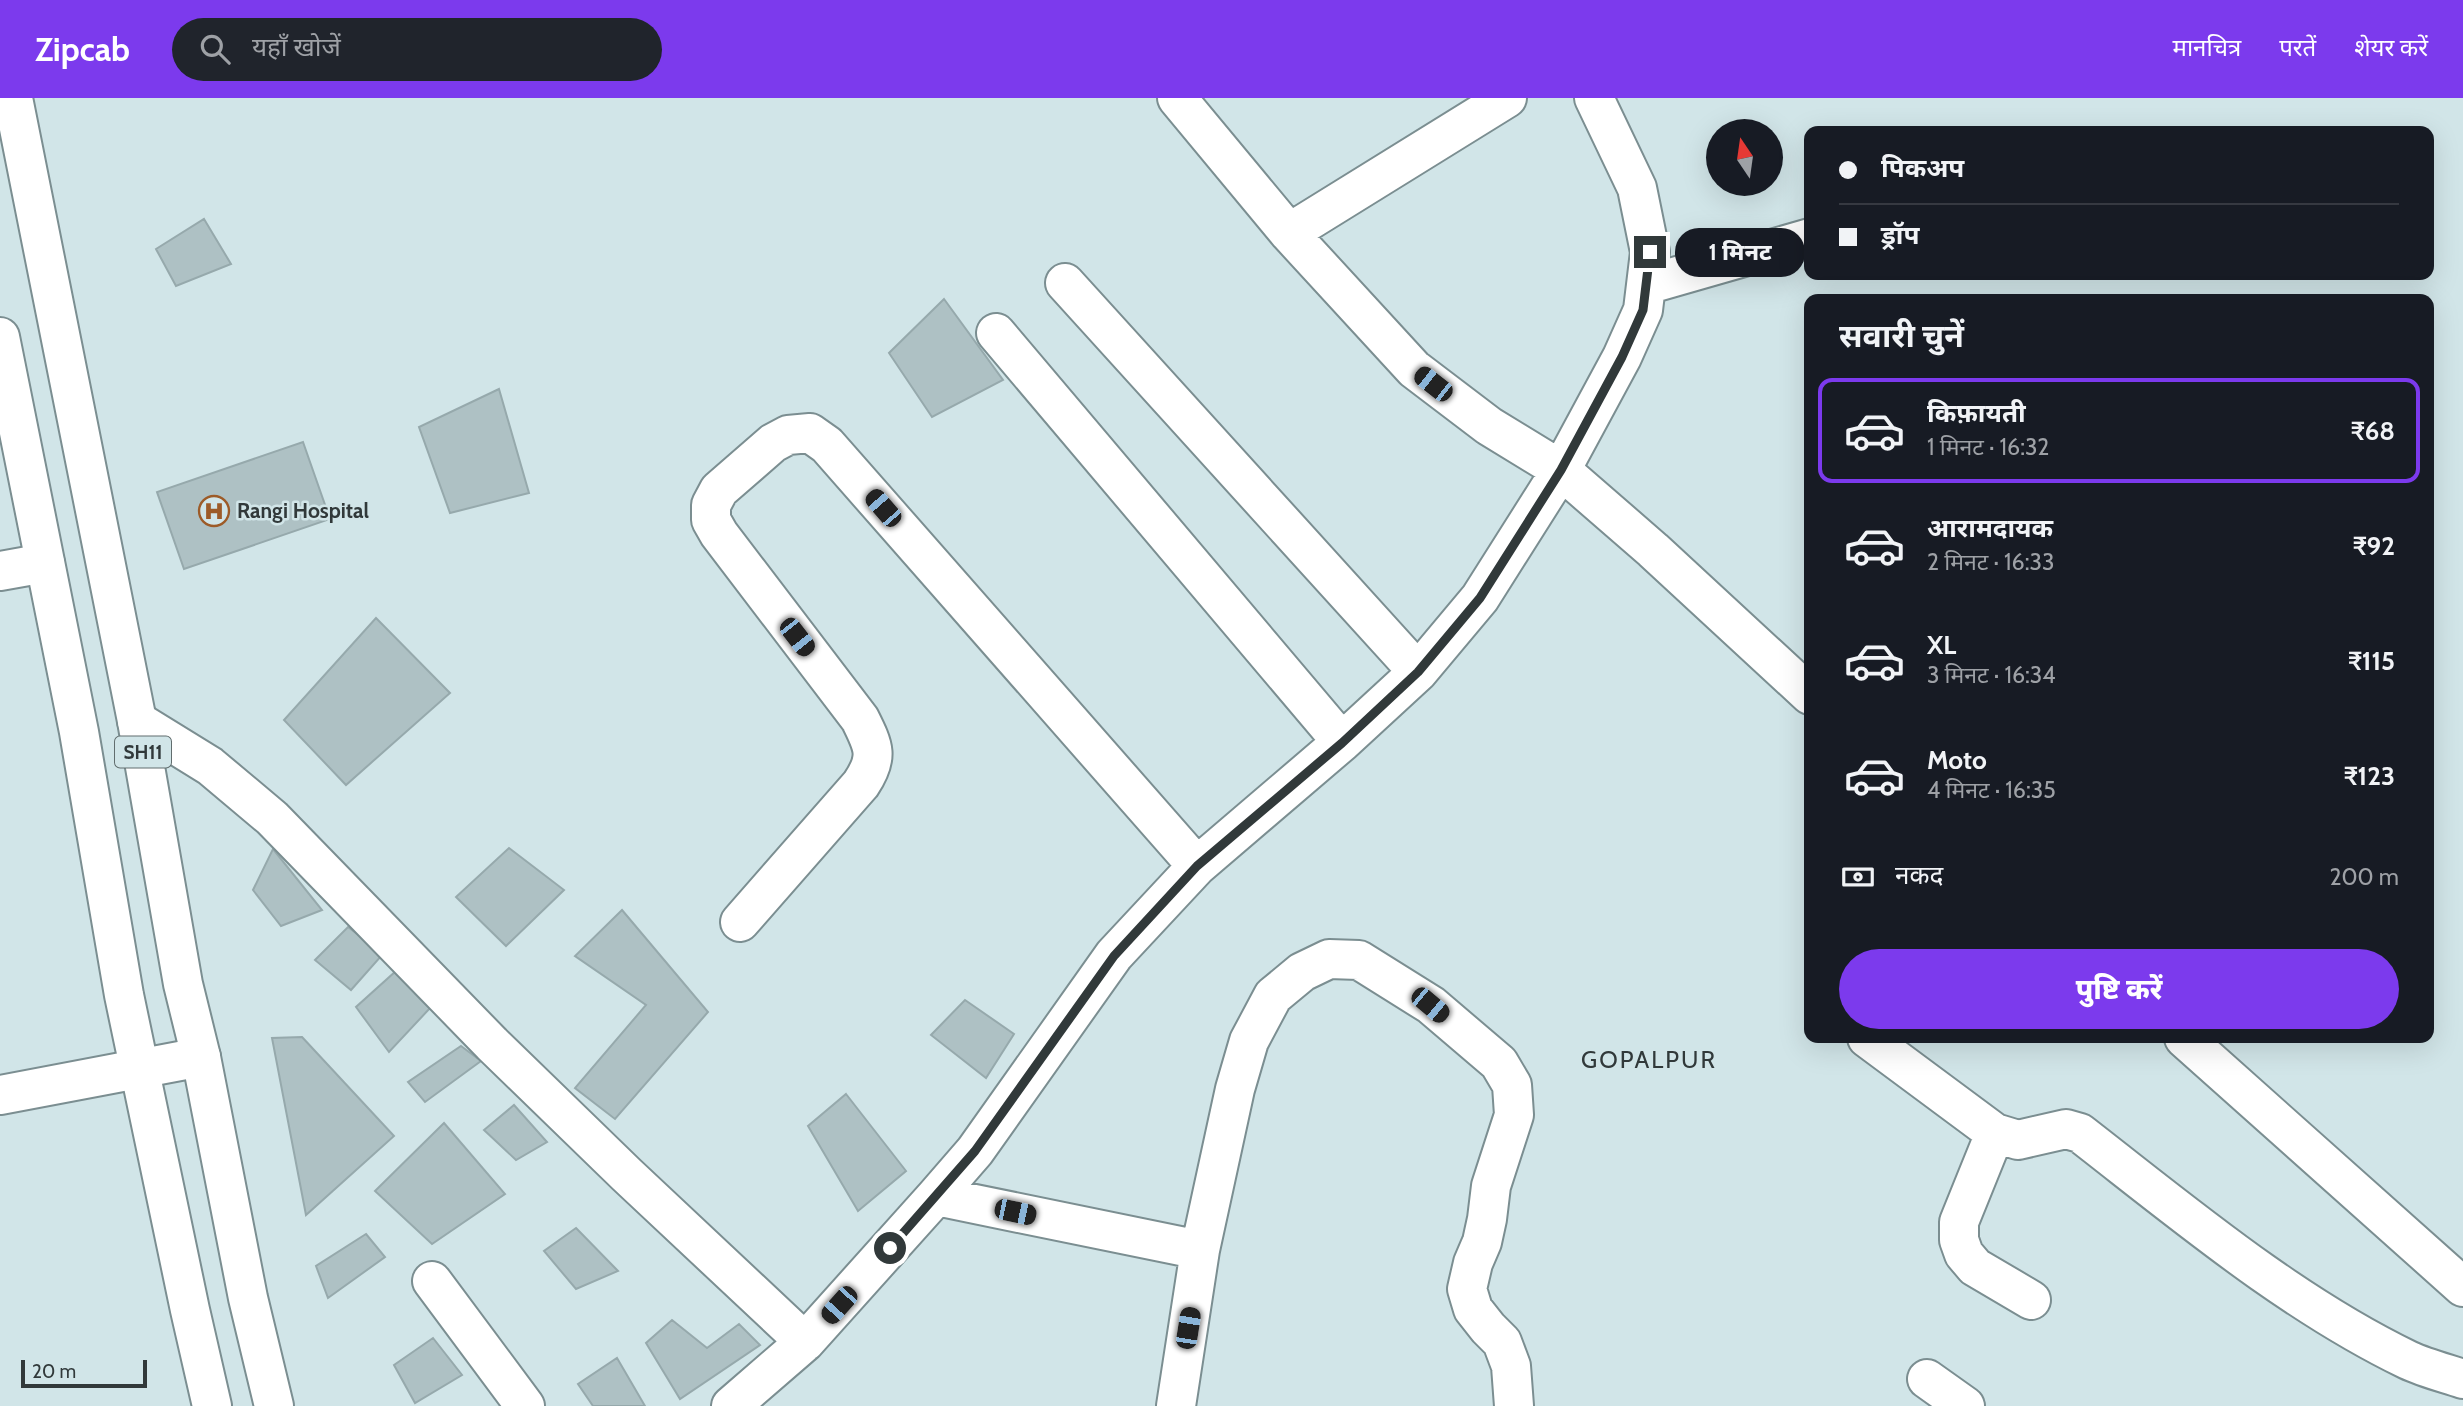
<!DOCTYPE html>
<html lang="hi">
<meta charset="utf-8">
<style>
:root{--surface:#171b24;--page:#20242c;--text:#f1f3f6;--muted:#9ea1a6;--line:#363941;--accent:#7c3aed}
body{margin:0;font-family:Cabin,"Noto Sans Devanagari",sans-serif;background:var(--page);color:var(--text);height:100vh;display:flex;flex-direction:column;font-size:26px;white-space:nowrap}
*{box-sizing:border-box;margin:0}
p{font-size:23px;color:var(--muted)}
.icon{flex:none;width:38px;height:38px;fill:none;stroke:currentColor;stroke-width:2;stroke-linecap:round;stroke-linejoin:round}
.map{position:relative;flex:1;overflow:hidden}
.panel{position:absolute;left:1804px;top:196px;width:630px;height:749px;display:flex;flex-direction:column;background:var(--surface);border-radius:14px;box-shadow:0 7px 28px #0002}
.panel>*{flex:none}
.hud{position:absolute;left:1804px;top:28px;width:630px;height:154px;border-radius:14px;box-shadow:0 7px 28px #0002;display:grid;align-content:center;height:154px;padding:0 35px;background:var(--surface)}
.needle{width:46px;rotate:347deg}
.tools{position:absolute;left:1706px;top:21px;display:grid;gap:14px}
.tools a{display:grid;place-items:center;width:77px;height:77px;border-radius:50%;background:var(--surface);box-shadow:0 7px 28px #0002;font-size:35px}
.scale{position:absolute;left:21px;bottom:18px;width:126px;box-sizing:border-box;padding-left:7px;border:4px solid #31393a;border-top:0;font-size:19px;line-height:24px;white-space:nowrap;color:#31393a;-webkit-text-stroke:5px #d1e5e8;paint-order:stroke}
.end{position:absolute;width:32px;height:32px;margin:-16px;border:9px solid #31393a;background:#fff;box-shadow:0 0 0 4px #fff}
.from{border-radius:50%}
.bubble{position:absolute;height:49px;border-radius:24px;background:var(--surface);box-shadow:0 7px 28px #0002;font-size:23px;font-weight:800;line-height:49px;text-align:center}
.car{position:absolute;width:21px;height:42px;margin:-21px -10px;border-radius:9px;box-shadow:0 0 5px 2px #0007;background:linear-gradient(#222 24%,#8ab4d8 0 40%,#222 0 76%,#8ab4d8 0 86%,#222 0)}
.hud b{display:flex;align-items:center;gap:24px;height:66px;font-size:26px}
.hud b+b{border-top:2px solid var(--line)}
.hud i{width:18px;height:18px;background:var(--text)}
ul{padding:0;list-style:none}
li{display:flex;align-items:center;gap:21px;height:105px;margin:0 14px 10px;padding:0 21px;border:4px solid transparent;border-radius:14px}
li div{flex:1}
li b{display:block;font-size:26px}
li em{font-style:normal;font-weight:800}
li.current{border-color:var(--accent)}
li>.icon{width:63px;height:63px;stroke-width:1.5}
h2{padding:0 35px;font-size:32px;line-height:84px}
.pay{display:flex;align-items:center;gap:18px;height:77px;padding:0 35px;font-size:26px}
.pay p{margin-inline-start:auto}
.button{display:flex;gap:14px;margin-top:auto;padding:14px 35px}
.button a{flex:1;height:80px;border-radius:42px;background:var(--accent);color:#fff;font-size:28px;font-weight:800;line-height:80px;text-align:center}
header{display:flex;align-items:center;gap:42px;box-sizing:border-box;height:98px;padding:0 35px;background:var(--accent);color:#fff}
header strong{font-size:33px}
nav{display:flex;gap:38px;margin-inline-start:auto;font-size:24px}
.search{width:490px;height:63px;background:var(--page);display:flex;align-items:center;gap:18px;box-sizing:border-box;padding:0 24px;border-radius:38px;color:var(--muted);font-size:26px}
.map>svg:first-child{display:block}
</style>
<header>
<strong>Zipcab</strong>
<div class="search"><svg class="icon" aria-label="search" viewBox="0 0 24 24"><circle cx="10" cy="10" r="6"/><path d="M15 15l6 6"/></svg>यहाँ खोजें</div>
<nav><a>मानचित्र</a><a>परतें</a><a>शेयर करें</a></nav>
</header>
<div class="map">
<svg width="2463" height="1308" viewBox="0 0 2463 1308">
<rect width="100%" height="100%" fill="#d1e5e8"/>
<path fill="#aec1c4" stroke="#96a9ac" stroke-width="2" d="M204,121l27,45 -55,22 -20,-37z
M944,201l59,81 -71,37 -43,-64z
M499,291l30,104 -79,20 -31,-86z
M303,344l27,77 -146,50 -27,-77z
M376,520l74,75 -104,92 -62,-65z
M509,750l55,42 -58,56 -50,-49z
M273,751l49,61 -41,16 -28,-36z
M622,812l86,102 -93,107 -40,-31 71,-83 -71,-49z
M348,829l35,27 -32,36 -36,-30z
M396,873l35,36 -42,45 -33,-45z
M965,902l49,34 -28,44 -55,-43z
M302,939l92,99 -88,79 -34,-177z
M461,948l20,15 -56,41 -17,-20z
M846,996l60,77 -48,40 -50,-85z
M514,1007l33,37 -31,18 -32,-30z
M444,1025l61,71 -73,50 -57,-53z
M576,1130l42,43 -42,18 -32,-38z
M366,1136l19,23 -57,41 -12,-32z
M672,1222l35,28 32,-24 21,21 -80,54 -34,-56z
M433,1240l29,37 -47,28 -21,-38z
M617,1260l28,48h-52l-15,-22z"/>
<g fill="none" stroke-linecap="round" stroke-linejoin="round">
<g stroke="#7b8e91" stroke-width="42">
<path id="minor" d="M1594,0l43,90 13,64 -7,58 -21,47 -61,113 92,80 157,145
M1289,135l218,-135
M1065,185l353,389
M1646,187l164,-47
M996,235l346,409
M0,473l45,-8
M137,623l73,45 62,52 220,226 135,131 178,167
M740,824l121,-138c18,-27 13,-37 -1,-65l-141,-185 -8,-14v-15l8,-15 54,-47 15,-8 22,-2 17,12 370,421
M1867,940l128,95 23,7 48,-11 14,4c103,80 210,170 328,227 17,8 37,13 55,19
M2184,940l279,249
M0,997l201,-38
M1995,1035l-36,89v18l5,14 11,13 56,33
M936,1098l264,54
M432,1183l93,125
M1927,1281l38,27
M731,1308l74,-64 131,-146 39,-45 139,-196 83,-89 145,-124 76,-70 62,-74 81,-128 -72,-44 -75,-57 -125,-136 -112,-135
M1176,1308l24,-156 35,-161 14,-48 24,-45 29,-24 27,-13 30,1 72,45 68,58 13,22 2,30 -23,71 -4,33 -5,23 -9,21 -6,26 6,20 15,19 14,14 9,24 3,40"/>
</g>
<g stroke="#7b8e91" stroke-width="42">
<path id="major" d="M13,0l124,623 46,263 18,73 47,241 26,108
M0,239l79,395 45,263 66,315 22,96"/>
</g>
<use href="#minor" stroke="#fff" stroke-width="38"/>
<use href="#major" stroke="#fff" stroke-width="38"/>
</g>
<g fill="none" stroke-linecap="round" stroke-linejoin="round">
<path stroke="#31393a" stroke-width="9" d="M890,1150l85,-97 139,-195 83,-90 145,-123 76,-71 62,-74 81,-128 61,-113 21,-47 7,-58"/>
</g>
<defs>
<g id="hospital-ring" transform="scale(1.575)"><circle r="9.5" fill="#d1e5e8" stroke="#9d5b28" stroke-width="1.5"/><path d="M-5-5h3v3.5h4V-5h3V5h-3V1.5h-4V5h-3Z" fill="#9d5b28"/></g>
</defs>
<g fill-rule="evenodd">
<use href="#hospital-ring" x="214" y="413"/>
</g>
<g text-anchor="middle" stroke-width="5" stroke-linejoin="round" paint-order="stroke">
<rect fill="#d1e5e8" stroke="#616d6e" stroke-width="2" x="115" y="638.5" width="56" height="31" rx="5"/>
<g font-size="19" font-weight="bold" fill="#31393a">
<text x="143" y="661">SH11</text>
</g>
<g font-size="21" font-weight="bold" fill="#31393a" stroke="#d1e5e8" text-anchor="start">
<text x="237" y="420">Rangi Hospital</text>
</g>
<g font-size="24" letter-spacing="2" fill="#31393a" stroke="#d1e5e8">
<text x="1649" y="970">GOPALPUR</text>
</g>
</g>
</svg>
<div class="tools">
<a><svg class="needle" viewBox="-14 -14 28 28"><path d="M0-13l5 13h-10z" fill="#e53935"/><path d="M0 13l5-13h-10z" fill="#9ea1a6"/></svg></a>
</div>
<div class="scale">20 m</div>
<i class="end from" style="left:890px;top:1150px"></i>
<i class="end" style="left:1650px;top:154px"></i>
<div class="bubble" style="left:1675px;top:130px;width:130px">1 मिनट</div>
<i class="car" style="left:1433px;top:286px;rotate:308deg"></i>
<i class="car" style="left:883px;top:410px;rotate:319deg"></i>
<i class="car" style="left:797px;top:539px;rotate:142deg"></i>
<i class="car" style="left:1430px;top:907px;rotate:130deg"></i>
<i class="car" style="left:1015px;top:1114px;rotate:102deg"></i>
<i class="car" style="left:839px;top:1207px;rotate:222deg"></i>
<i class="car" style="left:1188px;top:1230px;rotate:9deg"></i>
<div class="hud">
<b><i class="from"></i>पिकअप</b>
<b><i></i>ड्रॉप</b>
</div>
<section class="panel">
<h2>सवारी चुनें</h2>
<ul>
<li class="current"><svg class="icon" aria-label="car" viewBox="0 0 24 24"><path d="M5 17H2v-5l4-1 3-4h7l3 4 3 1v5h-3M9 17h6M6 11h13"/><circle cx="7" cy="17" r="2"/><circle cx="17" cy="17" r="2"/></svg><div><b>किफ़ायती</b><p>1 मिनट · 16:32</p></div><em>₹68</em></li>
<li><svg class="icon" aria-label="car" viewBox="0 0 24 24"><path d="M5 17H2v-5l4-1 3-4h7l3 4 3 1v5h-3M9 17h6M6 11h13"/><circle cx="7" cy="17" r="2"/><circle cx="17" cy="17" r="2"/></svg><div><b>आरामदायक</b><p>2 मिनट · 16:33</p></div><em>₹92</em></li>
<li><svg class="icon" aria-label="car" viewBox="0 0 24 24"><path d="M5 17H2v-5l4-1 3-4h7l3 4 3 1v5h-3M9 17h6M6 11h13"/><circle cx="7" cy="17" r="2"/><circle cx="17" cy="17" r="2"/></svg><div><b>XL</b><p>3 मिनट · 16:34</p></div><em>₹115</em></li>
<li><svg class="icon" aria-label="car" viewBox="0 0 24 24"><path d="M5 17H2v-5l4-1 3-4h7l3 4 3 1v5h-3M9 17h6M6 11h13"/><circle cx="7" cy="17" r="2"/><circle cx="17" cy="17" r="2"/></svg><div><b>Moto</b><p>4 मिनट · 16:35</p></div><em>₹123</em></li>
</ul>
<div class="pay"><svg class="icon" aria-label="cash" viewBox="0 0 24 24"><path d="M3 7h18v10H3z"/><circle cx="12" cy="12" r="2"/></svg>नकद<p>200 m</p></div>
<div class="button"><a>पुष्टि करें</a></div>
</section>
</div>
